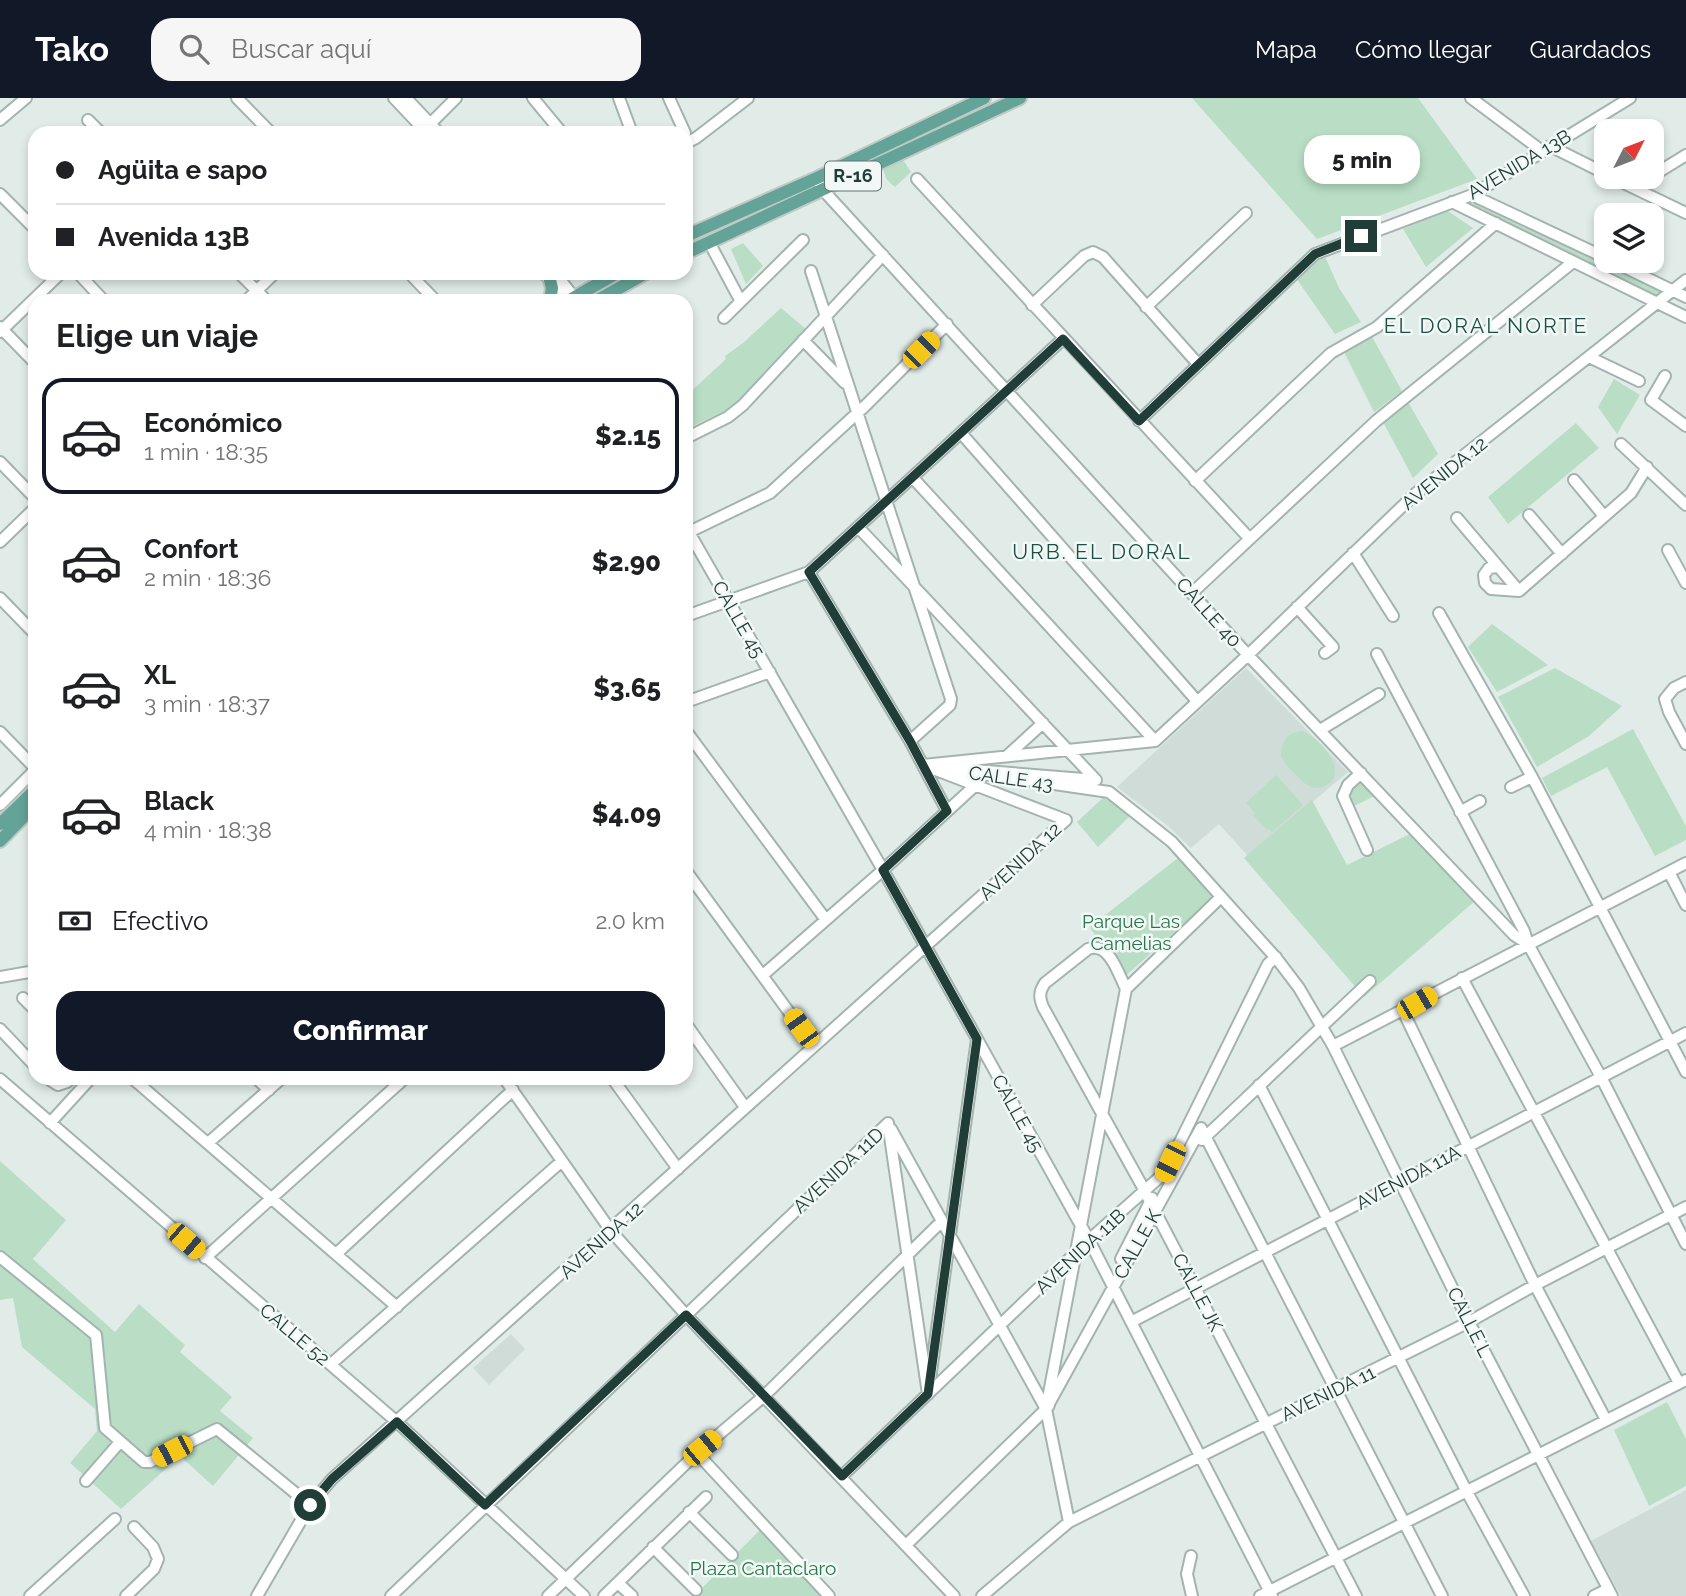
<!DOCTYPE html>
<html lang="es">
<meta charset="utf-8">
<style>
:root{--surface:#fff;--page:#f6f6f6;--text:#202124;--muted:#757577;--line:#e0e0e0;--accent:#111827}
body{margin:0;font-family:Raleway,sans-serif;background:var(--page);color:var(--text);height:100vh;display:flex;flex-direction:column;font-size:26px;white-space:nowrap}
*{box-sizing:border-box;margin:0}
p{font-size:23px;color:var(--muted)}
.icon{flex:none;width:38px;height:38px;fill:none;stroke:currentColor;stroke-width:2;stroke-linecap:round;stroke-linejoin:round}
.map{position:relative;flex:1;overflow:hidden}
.side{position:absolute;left:28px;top:196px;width:665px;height:791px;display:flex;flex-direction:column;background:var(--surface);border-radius:21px;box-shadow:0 4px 10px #0003}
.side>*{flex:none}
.banner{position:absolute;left:28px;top:28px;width:665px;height:154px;border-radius:21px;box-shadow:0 4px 10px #0003;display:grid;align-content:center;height:154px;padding:0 28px;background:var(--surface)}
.needle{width:46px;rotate:48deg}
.fabs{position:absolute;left:1594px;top:21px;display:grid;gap:14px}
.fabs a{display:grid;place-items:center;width:70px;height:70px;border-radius:14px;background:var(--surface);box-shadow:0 4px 10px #0003;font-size:35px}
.end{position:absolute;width:32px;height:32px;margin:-16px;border:9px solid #203d38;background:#fff;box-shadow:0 0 0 4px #fff}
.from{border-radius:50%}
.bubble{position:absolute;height:49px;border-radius:21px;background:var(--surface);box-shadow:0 4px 10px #0003;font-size:23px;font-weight:800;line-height:49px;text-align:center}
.car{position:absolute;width:21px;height:42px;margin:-21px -10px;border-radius:9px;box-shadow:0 0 5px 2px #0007;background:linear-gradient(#f5c518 24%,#345 0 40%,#f5c518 0 76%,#345 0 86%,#f5c518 0)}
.banner b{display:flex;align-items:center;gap:24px;height:66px;font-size:26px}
.banner b+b{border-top:2px solid var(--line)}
.banner i{width:18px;height:18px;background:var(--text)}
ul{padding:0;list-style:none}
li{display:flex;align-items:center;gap:21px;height:116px;margin:0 14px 10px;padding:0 14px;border:4px solid transparent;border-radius:21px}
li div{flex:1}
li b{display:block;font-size:26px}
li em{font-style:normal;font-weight:800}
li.selected{border-color:var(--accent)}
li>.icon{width:63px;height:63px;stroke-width:1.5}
h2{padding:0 28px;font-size:32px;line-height:84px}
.pay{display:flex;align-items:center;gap:18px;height:77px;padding:0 28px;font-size:26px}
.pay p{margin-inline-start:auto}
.cta{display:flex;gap:14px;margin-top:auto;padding:14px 28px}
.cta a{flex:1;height:80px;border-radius:21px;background:var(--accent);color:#fff;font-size:28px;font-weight:800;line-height:80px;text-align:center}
header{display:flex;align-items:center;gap:42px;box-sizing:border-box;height:98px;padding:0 35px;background:var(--accent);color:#fff}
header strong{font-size:33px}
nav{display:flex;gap:38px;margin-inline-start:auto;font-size:24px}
.search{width:490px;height:63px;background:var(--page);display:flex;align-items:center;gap:18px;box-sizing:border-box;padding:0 24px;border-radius:21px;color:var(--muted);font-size:26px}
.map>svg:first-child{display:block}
</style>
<header>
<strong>Tako</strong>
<div class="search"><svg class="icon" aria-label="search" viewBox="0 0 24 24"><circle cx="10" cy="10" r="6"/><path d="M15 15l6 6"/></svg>Buscar aquí</div>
<nav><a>Mapa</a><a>Cómo llegar</a><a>Guardados</a></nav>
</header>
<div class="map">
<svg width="1686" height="1498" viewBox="0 0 1686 1498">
<rect width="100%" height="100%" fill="#e1ece8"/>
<path fill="#cfdcd7" d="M1246,570l102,104 -100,84 -29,-32 -28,24 -23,-22 -51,-39z
M511,1236l14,15 -36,36 -16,-17z
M1686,1392v106h-65l-30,-55z"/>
<path fill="#b9dec5" d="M1192,0h226l59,81 -160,60z
M902,60l9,14 -16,15 -8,-7 -5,-13z
M1472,99l199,93 -13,11 -203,-99z
M1446,112l27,18 -47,39 -23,-38z
M743,145l20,23 -17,18 -15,-35z
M1324,156l15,34 22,34 -26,12 -39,-56 22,-21z
M781,210l25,21 -75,79 -45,21v-33l40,-37 -1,-3 18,-13z
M1370,235l32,58 -28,21 -32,-64z
M1614,281l26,16 -23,39 -19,-27z
M1408,304l30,52 -25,24 -30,-56z
M1576,325l23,25 -91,76 -20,-27z
M1492,526l56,41 -51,27 -29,-45z
M1555,570l67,38 -33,30 -52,31 -39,-70z
M1633,631l53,97v14l-31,16 -48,-89 -56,29 -9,-18z
M1302,633c16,6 40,31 31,49 -15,14 -25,8 -38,-6 -5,-5 -11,-11 -14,-18 -1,-14 7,-24 21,-25z
M1360,675l19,21 -27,13 -9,-18z
M1276,677l27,30 -31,27 -3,-3 -2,1 -14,-15 2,-2 -9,-10z
M1107,696l25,20 -34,33 -21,-25z
M1312,702l35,65 65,-32 63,68 -111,96 -120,-139z
M1183,756l35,39 -97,87 -31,-53z
M0,1063l66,59 -33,39 82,73 24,-28 46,41 -5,7 52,45 -12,14 33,27 -40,48 -33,-30 -59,53 -51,-46 27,-32 -2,-22 -73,-62 -9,-49 -13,2z
M1667,1304l19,37v47l-37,20 -35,-76z
M763,1429l64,69h-133z"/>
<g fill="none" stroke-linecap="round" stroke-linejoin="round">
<g stroke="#a3b4b0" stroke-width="14">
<path id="minor" d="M237,0l34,35
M394,0l33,35
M406,0l33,35
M533,0l29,35
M619,0l13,35
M669,0l16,35
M1471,0l71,53
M0,22l26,-22
M88,22l13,13
M421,35l35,-35
M686,45l10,-5 52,-40
M1550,48l56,28
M1652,78l34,-21
M1611,79l75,36
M817,80l6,12 425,465 266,280 14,9
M917,81l332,359
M0,96l35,35
M1472,97l134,63
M1452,104l234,115
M709,144l31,58
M1612,163l74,36
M811,173l140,428 -1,6 -40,36
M78,175l26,28
M239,175l28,28
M409,175l27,28
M544,175l23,28
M555,175l22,28
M246,203l29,-28
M1032,207l52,-49 9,-4 10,5 95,107
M1146,209l100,-94
M724,220l79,-78
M0,229l35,36
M0,234l61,-59
M803,242l42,43
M1589,259l50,24
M1665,278l-14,24 35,26
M1139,323l176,-167 157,-59 158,-97
M961,335l236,268
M686,340l42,-21 15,-12 140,-150
M1621,346l65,61
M0,364l35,36
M913,380l242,263
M1574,382l30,36
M1195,383l136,-128 46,-26 119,-104
M1529,417l33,39
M1457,420l62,73 112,-98 16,-26
M686,429l197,343 206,370 183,356
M858,429l238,253 -147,-12
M689,434l81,-39 95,-87 82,-82
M0,444l35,-34
M1668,452l18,33
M1353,455l40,63
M1498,469l-9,1 -5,7 1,8 6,6 28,2
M809,474l101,169 37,70
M1192,495l184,-172 197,-159
M0,500l35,36
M1297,509l36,40 -8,6
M1439,515l93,164 154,295
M686,518l123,-44 254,-233
M1377,556l147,277 4,13 73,133 85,167
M1686,584l-12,6 -9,11 4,13 17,32
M686,604l84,-30
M1320,632l59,-36
M686,633l140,189
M0,634l35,36
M1007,658l36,-33
M944,670l165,24 63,50 105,117 22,29 34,58 136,276 143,274
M1361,675l-13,12 -5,11 24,54
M1511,689l21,-10
M0,707l35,-35
M1460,714l20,-11
M686,773l127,174
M1669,774l17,33
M763,877l120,-105 97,-89
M0,879l35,-6
M1462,880l217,405
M1126,891l95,-92
M23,900l12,12
M1403,913l132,274 71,135
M686,926l59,83
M0,931l35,37
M1333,948l353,-183
M47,980l11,7 9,-3 4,-4
M132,980l265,229
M256,980l13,12
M504,980l107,153 75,84 268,281
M612,980l66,91
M0,981l397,343 187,174
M1259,987l208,407 57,104
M50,1025l41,-45
M891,1031l155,280 23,113
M1202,1042l168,-159
M208,1045l74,-65
M1167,1070l101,-204 8,-7
M336,1156l177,-164
M0,1159l96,78 9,93 39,34h6l67,-33 93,76
M205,1160l200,-180
M1121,1161l31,-61
M1131,1224l555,-289
M331,1266l231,-203
M697,1355l132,143
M842,1378l247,-236 90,-80
M86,1383l34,-39
M689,1414l43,43
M906,1447l140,-136 3,-4
M653,1449l43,43
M1191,1458l-4,18 5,22
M618,1485l14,13
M30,1498l85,-77
M126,1498l28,-27 4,-10 -5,-12 -19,-20
M257,1498l53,-91 22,-26 734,-659 -143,-55 232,-24 93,-86 167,-161 271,-214
M391,1498l497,-473 40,271 49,-355
M548,1498l149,-143 67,-57 178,-175
M604,1498l102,-99
M982,1498l87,-74 400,-200 66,-37 151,-78
M1260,1498l426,-216
M1356,1498l-211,-404 -4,-8 -98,-177c-4,-10 -4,-15 2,-24l43,-34c21,-8 30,24 38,40l-80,420 155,-281 241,468
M1594,1498l14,-7"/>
</g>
<g stroke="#c1c9c7" stroke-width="16">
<path id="major" d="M686,138l131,-58 167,-80
M686,155l334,-155
M550,203l2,-13 -2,-8
M568,203l49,-28
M596,203l50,-28
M0,726l35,-34
M0,743l35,-36"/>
</g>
<use href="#minor" stroke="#fff" stroke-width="10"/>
<use href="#major" stroke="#64a397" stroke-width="12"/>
</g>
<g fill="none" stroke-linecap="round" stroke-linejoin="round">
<path stroke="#203d38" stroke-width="9" d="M310,1407l22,-26 65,-57 88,83 201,-190 156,161 86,-82 49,-355 -94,-169 64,-59 -37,-70 -101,-169 254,-233 76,82 176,-167 46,-18"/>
</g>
<g text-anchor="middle" stroke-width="5" stroke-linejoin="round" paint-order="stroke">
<rect fill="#f1f8f5" stroke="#5f7571" stroke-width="2" x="825" y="63.5" width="56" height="29" rx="5"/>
<g font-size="18" font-weight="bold" fill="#203d38">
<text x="853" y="84">R-16</text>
</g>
<g font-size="19" fill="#203d38" stroke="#f1f8f5">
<text transform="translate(1519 66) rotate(-31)" y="7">AVENIDA 13B</text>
<text transform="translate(1444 375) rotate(-39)" y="7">AVENIDA 12</text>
<text transform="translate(1209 514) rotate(48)" y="7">CALLE 40</text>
<text transform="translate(739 521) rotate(60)" y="7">CALLE 45</text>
<text transform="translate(1011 680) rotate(8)" y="7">CALLE 43</text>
<text transform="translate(1020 763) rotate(-43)" y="7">AVENIDA 12</text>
<text transform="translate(1018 1015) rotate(61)" y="7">CALLE 45</text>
<text transform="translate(838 1072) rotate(-43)" y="7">AVENIDA 11D</text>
<text transform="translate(1408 1079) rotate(-28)" y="7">AVENIDA 11A</text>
<text transform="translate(601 1142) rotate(-42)" y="7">AVENIDA 12</text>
<text transform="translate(1137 1146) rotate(-61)" y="7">CALLE K</text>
<text transform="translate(1080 1153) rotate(-43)" y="7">AVENIDA 11B</text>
<text transform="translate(1198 1194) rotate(62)" y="7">CALLE JK</text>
<text transform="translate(1470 1224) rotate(63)" y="7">CALLE L</text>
<text transform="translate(295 1236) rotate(40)" y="7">CALLE 52</text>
<text transform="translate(1328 1295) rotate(-26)" y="7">AVENIDA 11</text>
</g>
<g font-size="19" fill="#29754c" stroke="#f1f8f5">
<text x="1131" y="830">Parque Las<tspan x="1131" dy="22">Camelias</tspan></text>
<text x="763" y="1477">Plaza Cantaclaro</text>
</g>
<g font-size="21" letter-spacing="2" fill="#1c5047" stroke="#f1f8f5">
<text x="1486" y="235">EL DORAL NORTE</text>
<text x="1102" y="461">URB. EL DORAL</text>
</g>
</g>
</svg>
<div class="fabs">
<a><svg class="needle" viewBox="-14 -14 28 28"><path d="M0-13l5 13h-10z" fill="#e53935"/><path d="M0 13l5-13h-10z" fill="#757577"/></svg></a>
<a><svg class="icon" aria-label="layers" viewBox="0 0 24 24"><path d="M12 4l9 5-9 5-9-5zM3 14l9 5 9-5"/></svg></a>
</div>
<i class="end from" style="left:310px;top:1407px"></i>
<i class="end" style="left:1361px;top:138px"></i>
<div class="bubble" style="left:1304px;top:37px;width:116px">5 min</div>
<i class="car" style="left:921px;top:252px;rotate:45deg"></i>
<i class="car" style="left:1417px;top:905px;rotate:60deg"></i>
<i class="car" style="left:801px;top:930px;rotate:324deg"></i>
<i class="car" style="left:1170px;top:1064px;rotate:206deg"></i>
<i class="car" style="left:186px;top:1143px;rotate:131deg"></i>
<i class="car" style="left:702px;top:1350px;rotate:50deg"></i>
<i class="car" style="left:172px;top:1353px;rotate:243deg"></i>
<div class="banner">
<b><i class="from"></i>Agüita e sapo</b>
<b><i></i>Avenida 13B</b>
</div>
<section class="side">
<h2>Elige un viaje</h2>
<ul>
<li class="selected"><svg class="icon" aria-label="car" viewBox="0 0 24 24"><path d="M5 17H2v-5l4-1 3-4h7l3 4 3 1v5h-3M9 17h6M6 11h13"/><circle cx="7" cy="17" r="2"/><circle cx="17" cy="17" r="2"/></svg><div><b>Económico</b><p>1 min · 18:35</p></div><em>$2.15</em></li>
<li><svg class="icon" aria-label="car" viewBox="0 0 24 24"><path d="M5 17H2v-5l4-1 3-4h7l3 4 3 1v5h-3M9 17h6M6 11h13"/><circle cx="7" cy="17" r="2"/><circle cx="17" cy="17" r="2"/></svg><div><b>Confort</b><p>2 min · 18:36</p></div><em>$2.90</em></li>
<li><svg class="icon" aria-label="car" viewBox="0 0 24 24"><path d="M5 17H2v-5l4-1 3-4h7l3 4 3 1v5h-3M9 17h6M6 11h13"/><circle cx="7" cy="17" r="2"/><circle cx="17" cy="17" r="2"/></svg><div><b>XL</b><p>3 min · 18:37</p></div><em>$3.65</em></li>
<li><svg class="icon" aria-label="car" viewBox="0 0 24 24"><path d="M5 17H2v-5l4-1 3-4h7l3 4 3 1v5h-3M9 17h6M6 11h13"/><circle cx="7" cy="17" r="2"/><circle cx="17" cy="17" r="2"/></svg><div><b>Black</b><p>4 min · 18:38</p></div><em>$4.09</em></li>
</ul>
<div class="pay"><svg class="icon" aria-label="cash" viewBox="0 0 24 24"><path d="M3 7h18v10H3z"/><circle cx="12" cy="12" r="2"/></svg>Efectivo<p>2.0 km</p></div>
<div class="cta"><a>Confirmar</a></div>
</section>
</div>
